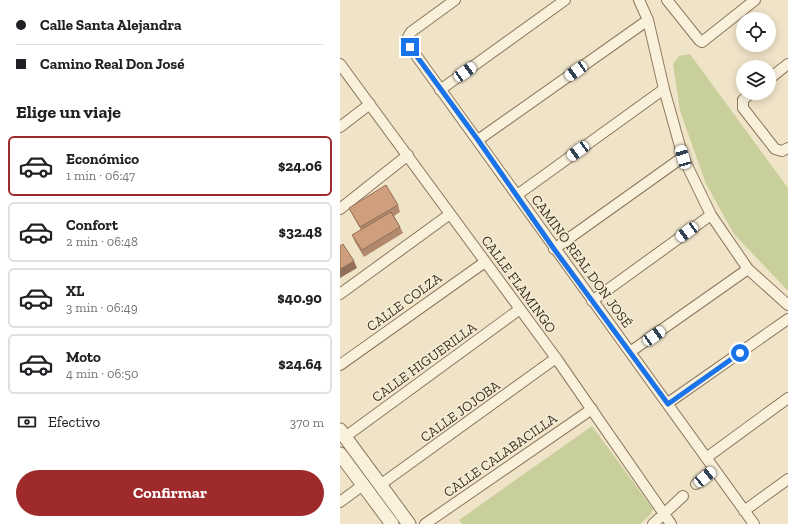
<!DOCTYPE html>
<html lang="es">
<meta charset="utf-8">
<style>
:root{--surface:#fff;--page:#f6f6f6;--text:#202124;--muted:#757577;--line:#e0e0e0;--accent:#9e2a2b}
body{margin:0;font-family:"Zilla Slab",serif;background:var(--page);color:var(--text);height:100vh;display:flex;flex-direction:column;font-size:15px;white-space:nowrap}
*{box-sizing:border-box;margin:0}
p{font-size:13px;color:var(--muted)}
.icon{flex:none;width:22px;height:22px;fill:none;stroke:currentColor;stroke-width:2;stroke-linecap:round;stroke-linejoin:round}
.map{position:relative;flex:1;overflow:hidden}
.sheet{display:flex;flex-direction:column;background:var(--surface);width:340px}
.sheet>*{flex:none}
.top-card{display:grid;align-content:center;height:88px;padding:0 16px;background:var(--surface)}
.fabs{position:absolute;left:396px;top:12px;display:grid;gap:8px}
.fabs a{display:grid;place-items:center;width:40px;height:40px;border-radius:50%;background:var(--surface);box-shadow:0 2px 10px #0003;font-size:20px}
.end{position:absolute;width:18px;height:18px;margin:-9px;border:5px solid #1a73e8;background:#fff;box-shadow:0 0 0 2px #fff}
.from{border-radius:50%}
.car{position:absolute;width:12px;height:24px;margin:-12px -6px;border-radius:5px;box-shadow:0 0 3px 1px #0007;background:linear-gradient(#fff 24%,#345 0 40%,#fff 0 76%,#345 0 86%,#fff 0)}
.top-card b{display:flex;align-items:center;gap:14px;height:38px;font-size:15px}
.top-card b+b{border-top:1px solid var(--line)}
.top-card i{width:10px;height:10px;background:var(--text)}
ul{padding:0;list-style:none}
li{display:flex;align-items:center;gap:12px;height:60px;margin:0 8px 6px;padding:0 8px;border:2px solid var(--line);border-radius:6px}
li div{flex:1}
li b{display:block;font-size:15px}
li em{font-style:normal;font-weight:700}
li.active{border-color:var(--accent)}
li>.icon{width:36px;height:36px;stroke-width:1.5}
h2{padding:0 16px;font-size:18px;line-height:48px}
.pay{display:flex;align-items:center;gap:10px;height:44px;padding:0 16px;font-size:15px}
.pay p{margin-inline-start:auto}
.cta{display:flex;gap:8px;margin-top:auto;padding:8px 16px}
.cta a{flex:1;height:46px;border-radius:24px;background:var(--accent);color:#fff;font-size:16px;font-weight:700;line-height:46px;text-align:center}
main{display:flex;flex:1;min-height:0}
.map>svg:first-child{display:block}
</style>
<main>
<section class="sheet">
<div class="top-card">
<b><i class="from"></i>Calle Santa Alejandra</b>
<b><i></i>Camino Real Don José</b>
</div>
<h2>Elige un viaje</h2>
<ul>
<li class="active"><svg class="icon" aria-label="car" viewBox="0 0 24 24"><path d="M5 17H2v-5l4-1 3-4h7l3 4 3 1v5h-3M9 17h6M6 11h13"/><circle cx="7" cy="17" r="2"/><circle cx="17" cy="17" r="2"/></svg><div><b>Económico</b><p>1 min · 06:47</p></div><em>$24.06</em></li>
<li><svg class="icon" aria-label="car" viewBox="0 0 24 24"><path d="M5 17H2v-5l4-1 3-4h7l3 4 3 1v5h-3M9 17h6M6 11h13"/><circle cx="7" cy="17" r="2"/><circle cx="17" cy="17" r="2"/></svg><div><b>Confort</b><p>2 min · 06:48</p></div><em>$32.48</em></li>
<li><svg class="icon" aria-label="car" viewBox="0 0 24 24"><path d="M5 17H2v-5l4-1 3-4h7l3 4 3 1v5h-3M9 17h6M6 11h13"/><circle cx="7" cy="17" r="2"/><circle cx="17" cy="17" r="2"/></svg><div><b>XL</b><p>3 min · 06:49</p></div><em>$40.90</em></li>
<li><svg class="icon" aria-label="car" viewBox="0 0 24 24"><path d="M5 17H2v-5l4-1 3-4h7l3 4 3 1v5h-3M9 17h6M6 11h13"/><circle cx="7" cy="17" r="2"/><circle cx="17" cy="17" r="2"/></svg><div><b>Moto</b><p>4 min · 06:50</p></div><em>$24.64</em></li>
</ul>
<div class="pay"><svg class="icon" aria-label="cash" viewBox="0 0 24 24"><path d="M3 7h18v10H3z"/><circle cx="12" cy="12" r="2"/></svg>Efectivo<p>370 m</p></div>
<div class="cta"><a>Confirmar</a></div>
</section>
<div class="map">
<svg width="448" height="524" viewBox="0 0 448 524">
<rect width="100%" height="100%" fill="#f0e4c8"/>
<path fill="#c9cf9b" d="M350,54l98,134v103l-54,-57 -28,-50 -26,-73 -7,-47 6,-8z
M252,426l61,83 -2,5 -11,10h-178l-3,-4z"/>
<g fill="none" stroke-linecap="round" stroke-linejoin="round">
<g stroke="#8d765c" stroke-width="12">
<path id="minor" d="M115,0l-44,32 -3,5 2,10 344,477
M299,0l9,20 16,69 19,68 28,58 37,54 40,36
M327,0l32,40 3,2 53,-42
M0,64l216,294 115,166
M429,79l19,-15
M100,90l125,-90
M411,93l-8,7v8l32,41 7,2 6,-3
M0,127l30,-23
M138,140l170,-120
M177,195l147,-106
M0,209l68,-54
M214,249l129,-92
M0,294l110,-80
M252,301l119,-86
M290,352l118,-83
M0,365l145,-103
M328,403l120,-84
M5,437l175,-128
M366,458l82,-60
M356,484l18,-15
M40,485l176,-127
M0,502l23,-17
M404,511l44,-32
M85,524l167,-115
M313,524l30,-28"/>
</g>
<g stroke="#8d765c" stroke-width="15">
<path id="tertiary" d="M0,430l69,94
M0,454l52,70"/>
</g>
<use href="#minor" stroke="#faf1dc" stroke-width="10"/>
<use href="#tertiary" stroke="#faf1dc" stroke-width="13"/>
</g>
<path fill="#b2896c" d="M58,205l2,7 -6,4 6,11 3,6 -39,24 -9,-15 -3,-7 9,-5 -9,-16 -3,-6z"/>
<path fill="#916f58" d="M14,261l3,7 -17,10v-9z"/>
<path fill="#cf9f7d" stroke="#916f58" d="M46,185l12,20 -38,22 -11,-19z
M51,212l9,15 -38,23 -10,-15z
M3,244l11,17 -14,8v-23z"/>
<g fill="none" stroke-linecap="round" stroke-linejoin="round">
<path stroke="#1a73e8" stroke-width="5" d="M70,47l68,93 76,109 114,155 72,-51"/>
</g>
<g text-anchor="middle" stroke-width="3" stroke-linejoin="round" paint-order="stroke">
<g font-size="14" fill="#3d2e20" stroke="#f7eed8">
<text transform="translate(242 261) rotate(54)" y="5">CAMINO REAL DON JOSÉ</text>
<text transform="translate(179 284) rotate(54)" y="5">CALLE FLAMINGO</text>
<text transform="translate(64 302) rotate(-36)" y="5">CALLE COLZA</text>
<text transform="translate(84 362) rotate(-36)" y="5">CALLE HIGUERILLA</text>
<text transform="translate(120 411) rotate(-36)" y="5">CALLE JOJOBA</text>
<text transform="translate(160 455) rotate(-35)" y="5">CALLE CALABACILLA</text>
</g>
</g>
</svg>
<div class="fabs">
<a><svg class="icon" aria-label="locate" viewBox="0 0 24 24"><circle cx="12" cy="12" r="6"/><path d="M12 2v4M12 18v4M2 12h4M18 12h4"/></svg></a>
<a><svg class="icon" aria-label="layers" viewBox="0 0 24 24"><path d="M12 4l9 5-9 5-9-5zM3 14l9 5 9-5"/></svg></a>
</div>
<i class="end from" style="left:400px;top:353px"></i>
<i class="end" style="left:70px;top:47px"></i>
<i class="car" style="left:236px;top:71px;rotate:235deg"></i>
<i class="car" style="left:125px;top:72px;rotate:55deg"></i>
<i class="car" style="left:238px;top:151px;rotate:234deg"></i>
<i class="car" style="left:343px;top:157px;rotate:344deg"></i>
<i class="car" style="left:347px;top:232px;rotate:234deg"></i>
<i class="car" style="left:314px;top:336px;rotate:55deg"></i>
<i class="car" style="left:365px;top:477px;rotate:51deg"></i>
</div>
</main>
